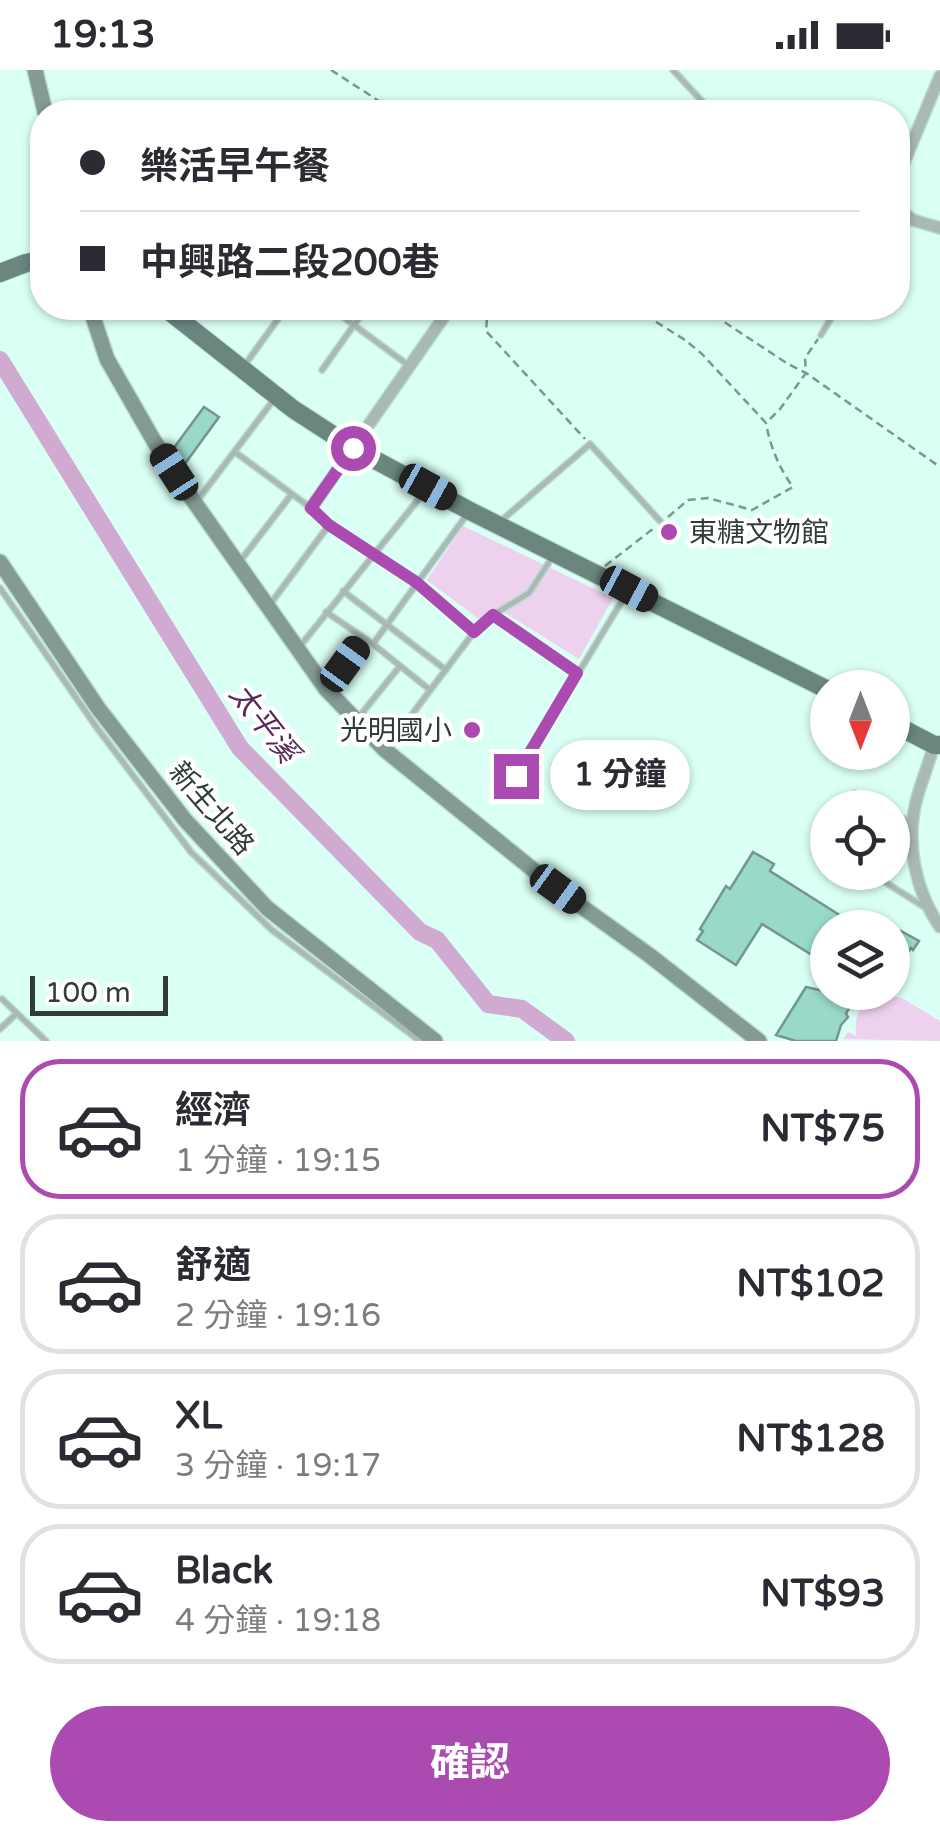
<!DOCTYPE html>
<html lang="zh-TW">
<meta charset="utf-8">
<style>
:root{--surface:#fff;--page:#f7f7f7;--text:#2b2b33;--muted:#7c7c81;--line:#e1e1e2;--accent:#ab4ab1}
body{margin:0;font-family:"Varela Round","Noto Sans TC",sans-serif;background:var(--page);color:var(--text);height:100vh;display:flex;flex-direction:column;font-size:38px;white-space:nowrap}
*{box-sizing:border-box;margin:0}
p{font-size:32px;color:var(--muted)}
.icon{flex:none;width:55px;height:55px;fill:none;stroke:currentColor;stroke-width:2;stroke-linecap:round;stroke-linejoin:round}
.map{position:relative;height:971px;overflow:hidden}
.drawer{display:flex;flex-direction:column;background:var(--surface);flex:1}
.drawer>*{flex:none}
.banner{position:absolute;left:30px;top:30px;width:880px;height:220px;border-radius:40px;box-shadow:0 2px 8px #0004;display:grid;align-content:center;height:220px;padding:0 50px;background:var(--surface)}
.needle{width:65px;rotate:180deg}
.controls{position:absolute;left:810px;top:600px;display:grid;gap:20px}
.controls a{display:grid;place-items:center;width:100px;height:100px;border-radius:50%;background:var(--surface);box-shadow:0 2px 8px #0004;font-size:50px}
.scale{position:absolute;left:30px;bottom:25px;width:138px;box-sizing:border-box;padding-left:10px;border:5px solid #2e3d39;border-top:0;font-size:28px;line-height:35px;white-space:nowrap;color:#2e3d39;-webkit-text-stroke:8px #fff;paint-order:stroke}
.end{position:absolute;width:45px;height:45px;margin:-22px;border:12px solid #ab4ab1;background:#fff;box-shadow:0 0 0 5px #fff}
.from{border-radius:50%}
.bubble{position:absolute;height:70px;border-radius:35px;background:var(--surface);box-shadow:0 2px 8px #0004;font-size:32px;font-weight:700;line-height:70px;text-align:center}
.car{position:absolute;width:30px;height:60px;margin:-30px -15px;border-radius:12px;box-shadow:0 0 8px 2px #0007;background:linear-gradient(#222 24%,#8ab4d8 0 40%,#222 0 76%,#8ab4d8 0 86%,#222 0)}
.banner b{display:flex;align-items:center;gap:35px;height:95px;font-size:38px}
.banner b+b{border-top:2px solid var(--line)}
.banner i{width:25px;height:25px;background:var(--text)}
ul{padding:18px 0 0;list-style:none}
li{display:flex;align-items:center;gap:30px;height:140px;margin:0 20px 15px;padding:0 30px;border:5px solid var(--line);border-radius:40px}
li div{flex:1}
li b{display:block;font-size:38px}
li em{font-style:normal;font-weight:700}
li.on{border-color:var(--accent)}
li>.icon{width:90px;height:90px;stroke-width:1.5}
.button{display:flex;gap:20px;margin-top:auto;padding:20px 50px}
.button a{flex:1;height:115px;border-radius:60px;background:var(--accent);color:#fff;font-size:40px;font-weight:700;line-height:115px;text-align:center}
.status{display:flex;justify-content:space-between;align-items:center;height:70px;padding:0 50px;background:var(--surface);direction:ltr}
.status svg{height:28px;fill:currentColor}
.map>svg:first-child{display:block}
</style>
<div class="status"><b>19:13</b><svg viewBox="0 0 49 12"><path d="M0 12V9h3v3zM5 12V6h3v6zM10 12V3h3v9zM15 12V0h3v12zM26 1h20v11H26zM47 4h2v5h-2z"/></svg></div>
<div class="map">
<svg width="940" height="971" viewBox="0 0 940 971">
<rect width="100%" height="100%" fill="#dafff5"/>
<path fill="#eed0ef" d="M463,456l150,72 -34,61 -82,-51 -17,12 -53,-40z
M884,925l18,3 38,23v20l-97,-2 5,-7 8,4c-2,-25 5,-32 28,-41z"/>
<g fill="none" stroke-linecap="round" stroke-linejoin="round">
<path stroke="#d0aad1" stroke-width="18" d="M0,290l240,388 180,184 17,8 51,64 34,5 44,32"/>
</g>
<path fill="#99d9c9" stroke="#73968d" stroke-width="2.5" d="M204,337l15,10 -35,48 -11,-16z
M753,782l21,12 -4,7 90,57h-32v37l-66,-41 -26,41 -39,-25 6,-9 -3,-2 26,-43 4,3z
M901,861l18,10 -6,9 -2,-2 -4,6 -15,-9z
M806,917l22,5h33l-15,21 2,4 -7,8 -5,16h-40l-20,-6z"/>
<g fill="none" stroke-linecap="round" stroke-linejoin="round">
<g stroke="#bbdcd3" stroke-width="8">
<path id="lane" d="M673,0l39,42
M331,238l77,57
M821,265l16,-27
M244,296l42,-58
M322,300l44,-62
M235,382l76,56 18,17 87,58 58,49
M197,431l78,-103
M502,450l88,-76 71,78
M241,490l50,-65
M0,518l97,140 94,124 81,78 148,111
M343,521l103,79
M271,533l58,-78
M326,542l47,32 57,46
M493,545l84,58
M373,574l95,-131
M301,575l125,-155
M327,618l37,-50
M358,648l42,-52
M386,679l88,-117 19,-17 36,-22 24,-37
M516,706l109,-180
M855,723l28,15
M892,743l20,10
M814,769l14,8
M869,802l57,36
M2,929l44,42
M0,959l16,-15"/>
</g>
<g stroke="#bbdcd3" stroke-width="14">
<path id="street" d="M898,107l42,-101
M898,139l15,11 27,8
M311,438l139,-200
M934,675c-5,18 -12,35 -17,53 -12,44 -2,92 23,129"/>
</g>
<g stroke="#bbdcd3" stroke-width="18">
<path id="secondary" d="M35,0l10,42
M90,238l17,51 47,82 41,62 131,186 59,61 172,139 92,66 110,86
M0,492l98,146 87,112 82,88 168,133"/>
</g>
<g stroke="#bbdcd3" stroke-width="20">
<path id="primary" d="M0,203l26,-10 16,-3
M165,238l128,101 60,39 117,63 358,179
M892,653l42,22h6"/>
</g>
<path stroke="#7d968f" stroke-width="2.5" stroke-dasharray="8 5" stroke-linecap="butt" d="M331,0l65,42
M493,238l-6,10 -1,13 99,108
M634,238l51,32 17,14 64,69 14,-14 26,-36 -1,-15 13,-19
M703,238l85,56 18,9 134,94
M668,447l20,-17 20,-2 44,12 41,-23c-14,-19 -23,-41 -27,-64
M605,496l49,-38"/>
<use href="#lane" stroke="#a9b9b5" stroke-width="5"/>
<use href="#street" stroke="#a9b9b5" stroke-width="11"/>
<use href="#secondary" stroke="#849b95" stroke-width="15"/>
<use href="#primary" stroke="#6a867f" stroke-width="18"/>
</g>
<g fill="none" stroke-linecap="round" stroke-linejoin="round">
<path stroke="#ab4ab1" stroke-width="12" d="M353,378l-42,60 18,17 87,57 58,50 19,-17 84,58 -61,103"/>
</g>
<g fill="#ab4ab1" stroke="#fff" stroke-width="4">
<circle cx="669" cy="462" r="10"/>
<circle cx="472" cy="660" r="10"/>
</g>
<g text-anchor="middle" stroke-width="9" stroke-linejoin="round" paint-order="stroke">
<g font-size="28" fill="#2e3d39" stroke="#fff" text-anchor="start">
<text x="689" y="472">東糖文物館</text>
<text x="452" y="670" text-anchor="end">光明國小</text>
</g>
<g font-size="28" fill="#2e3d39" stroke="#fff">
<text transform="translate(212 738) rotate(49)" y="10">新生北路</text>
</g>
<g font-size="30" font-style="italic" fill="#582a5b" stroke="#fff">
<text transform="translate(264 653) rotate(52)" y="10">太平溪</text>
</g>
</g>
</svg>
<div class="controls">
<a><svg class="needle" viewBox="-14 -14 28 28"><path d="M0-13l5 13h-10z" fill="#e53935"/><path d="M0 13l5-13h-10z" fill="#7c7c81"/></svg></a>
<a><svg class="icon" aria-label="locate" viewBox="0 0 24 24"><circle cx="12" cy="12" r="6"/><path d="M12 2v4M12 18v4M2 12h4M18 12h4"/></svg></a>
<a><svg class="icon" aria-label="layers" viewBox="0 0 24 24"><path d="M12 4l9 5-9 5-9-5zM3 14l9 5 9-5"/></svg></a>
</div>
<div class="scale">100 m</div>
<i class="end from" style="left:353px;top:378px"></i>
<i class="end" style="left:516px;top:706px"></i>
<div class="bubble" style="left:550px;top:670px;width:140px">1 分鐘</div>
<i class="car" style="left:174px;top:402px;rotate:327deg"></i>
<i class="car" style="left:428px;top:417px;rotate:119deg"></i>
<i class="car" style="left:629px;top:519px;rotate:118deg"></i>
<i class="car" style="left:345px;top:594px;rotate:36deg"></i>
<i class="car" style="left:558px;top:819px;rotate:126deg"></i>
<div class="banner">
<b><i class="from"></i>樂活早午餐</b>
<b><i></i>中興路二段200巷</b>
</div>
</div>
<section class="drawer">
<ul>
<li class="on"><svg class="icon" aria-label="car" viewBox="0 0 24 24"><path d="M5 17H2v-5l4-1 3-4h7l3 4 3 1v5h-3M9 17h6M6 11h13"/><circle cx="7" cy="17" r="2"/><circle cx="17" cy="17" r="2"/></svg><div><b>經濟</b><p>1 分鐘 · 19:15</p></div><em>NT$75</em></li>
<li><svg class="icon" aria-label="car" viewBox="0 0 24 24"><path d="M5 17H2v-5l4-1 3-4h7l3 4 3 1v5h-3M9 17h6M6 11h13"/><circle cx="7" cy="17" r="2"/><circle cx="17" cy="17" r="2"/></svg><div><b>舒適</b><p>2 分鐘 · 19:16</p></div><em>NT$102</em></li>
<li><svg class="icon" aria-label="car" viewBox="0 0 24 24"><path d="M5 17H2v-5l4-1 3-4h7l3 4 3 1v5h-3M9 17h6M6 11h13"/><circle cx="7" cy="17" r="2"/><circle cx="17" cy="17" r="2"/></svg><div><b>XL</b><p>3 分鐘 · 19:17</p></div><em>NT$128</em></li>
<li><svg class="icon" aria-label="car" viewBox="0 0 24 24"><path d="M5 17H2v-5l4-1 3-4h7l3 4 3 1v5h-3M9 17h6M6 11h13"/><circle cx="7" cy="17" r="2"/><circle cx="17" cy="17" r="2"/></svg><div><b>Black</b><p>4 分鐘 · 19:18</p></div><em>NT$93</em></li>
</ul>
<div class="button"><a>確認</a></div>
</section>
